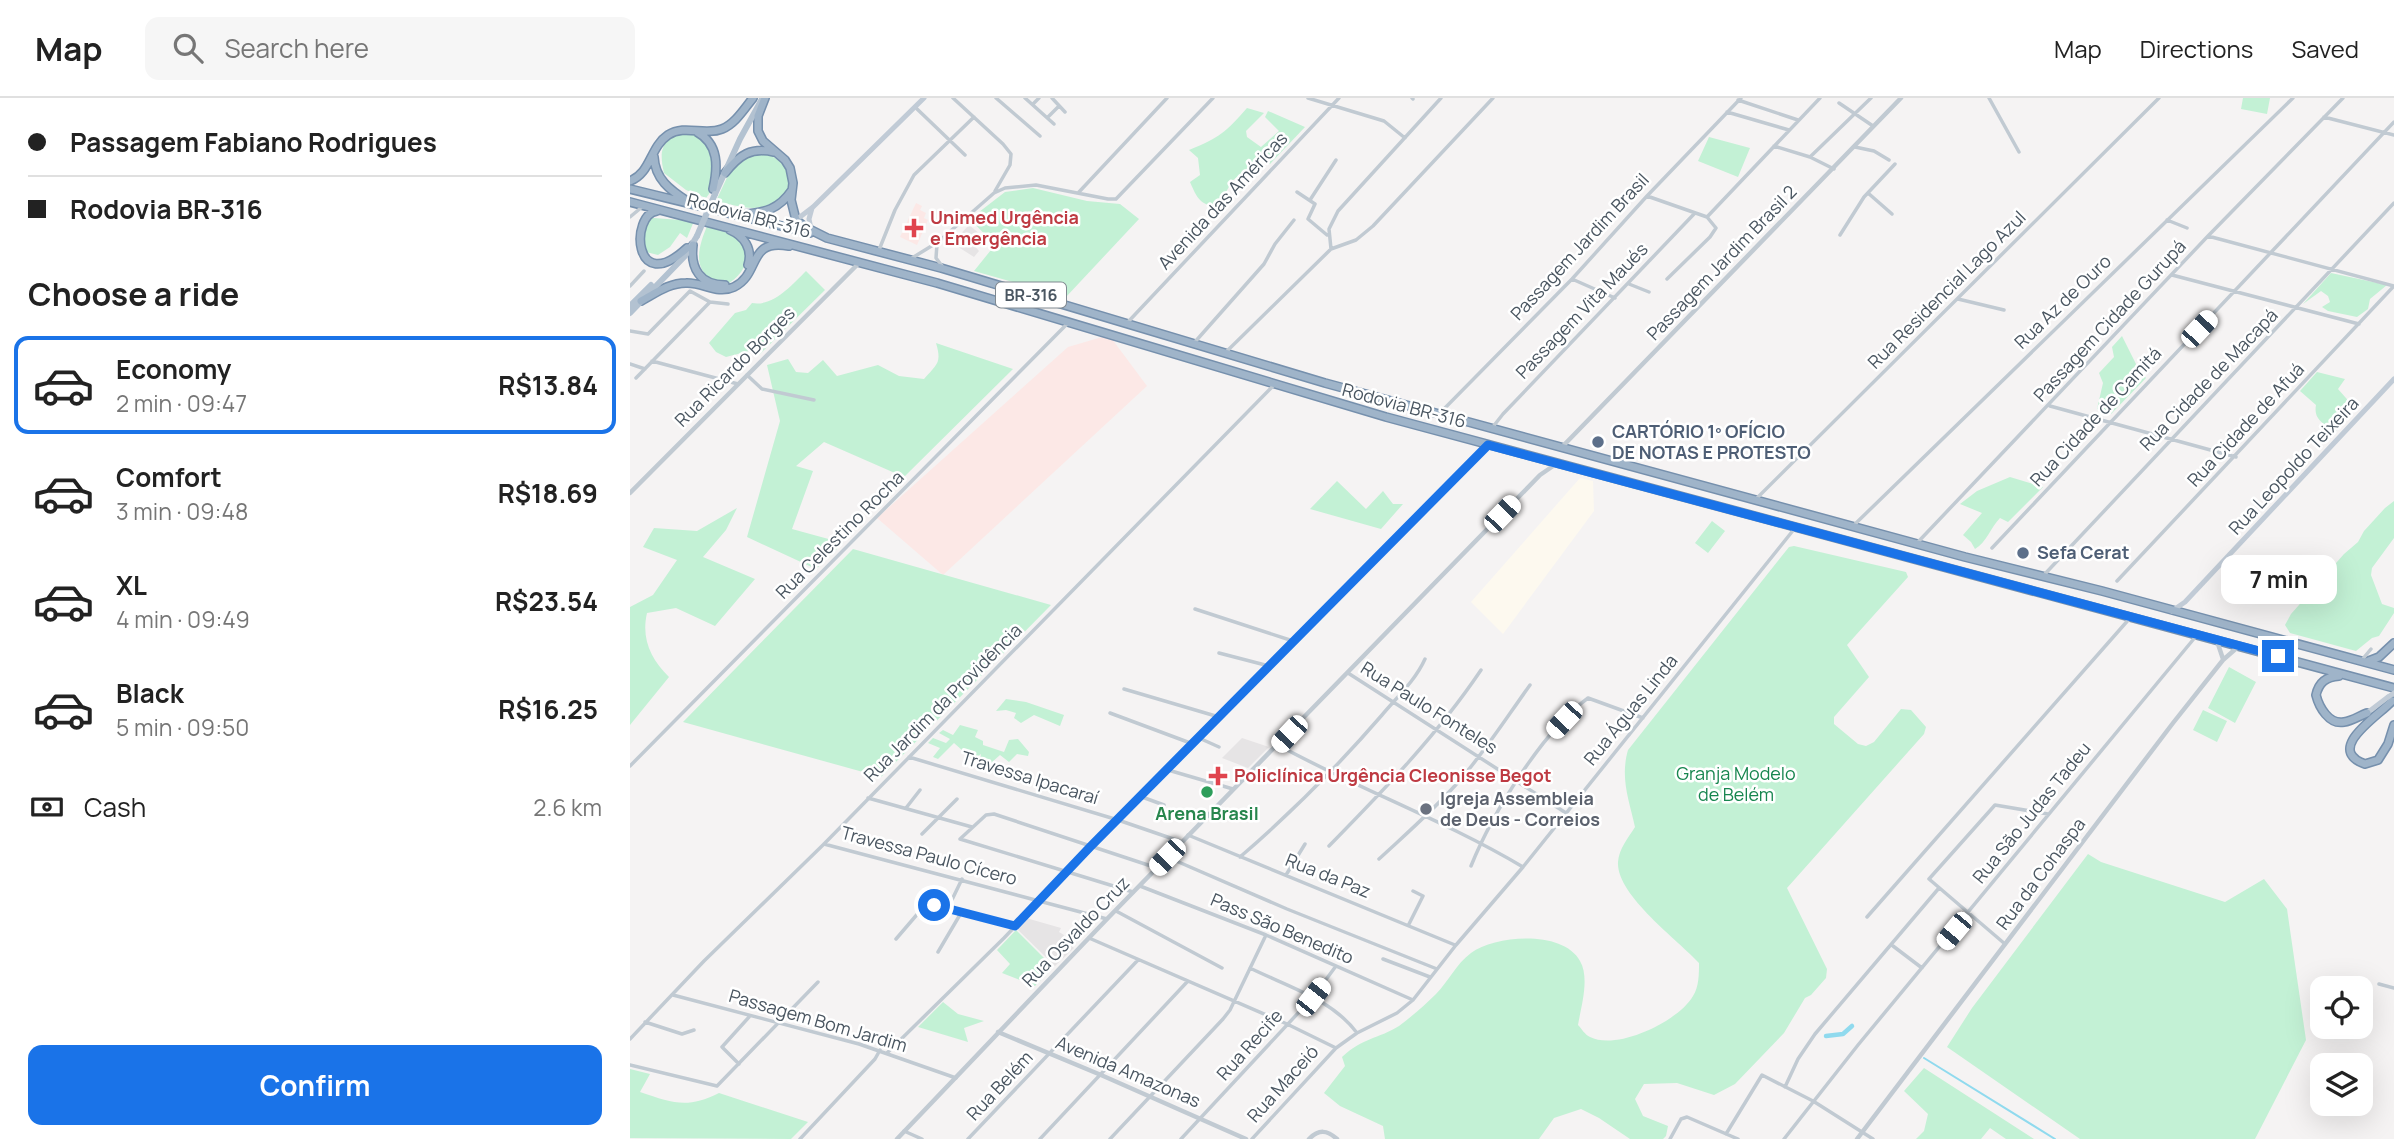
<!DOCTYPE html>
<meta charset="utf-8">
<style>
:root{--surface:#fff;--page:#f6f6f6;--text:#222;--muted:#767676;--line:#e0e0e0;--accent:#1a73e8}
body{margin:0;font-family:Manrope,sans-serif;background:var(--page);color:var(--text);height:100vh;display:flex;flex-direction:column;font-size:26px;white-space:nowrap}
*{box-sizing:border-box;margin:0}
p{font-size:23px;color:var(--muted)}
.icon{flex:none;width:38px;height:38px;fill:none;stroke:currentColor;stroke-width:2;stroke-linecap:round;stroke-linejoin:round}
.map{position:relative;flex:1;overflow:hidden}
.sheet{display:flex;flex-direction:column;background:var(--surface);width:630px}
.sheet>*{flex:none}
.banner{display:grid;align-content:center;height:154px;padding:0 28px;background:var(--surface)}
.buttons{position:absolute;left:1680px;top:878px;display:grid;gap:14px}
.buttons a{display:grid;place-items:center;width:63px;height:63px;border-radius:14px;background:var(--surface);box-shadow:0 7px 28px #0002;font-size:35px}
.end{position:absolute;width:32px;height:32px;margin:-16px;border:9px solid #1a73e8;background:#fff;box-shadow:0 0 0 4px #fff}
.from{border-radius:50%}
.bubble{position:absolute;height:49px;border-radius:14px;background:var(--surface);box-shadow:0 7px 28px #0002;font-size:23px;font-weight:700;line-height:49px;text-align:center}
.car{position:absolute;width:21px;height:42px;margin:-21px -10px;border-radius:9px;box-shadow:0 0 5px 2px #0007;background:linear-gradient(#fff 24%,#345 0 40%,#fff 0 76%,#345 0 86%,#fff 0)}
.banner b{display:flex;align-items:center;gap:24px;height:66px;font-size:26px}
.banner b+b{border-top:2px solid var(--line)}
.banner i{width:18px;height:18px;background:var(--text)}
ul{padding:0;list-style:none}
li{display:flex;align-items:center;gap:21px;height:98px;margin:0 14px 10px;padding:0 14px;border:4px solid transparent;border-radius:14px}
li div{flex:1}
li b{display:block;font-size:26px}
li em{font-style:normal;font-weight:700}
li.active{border-color:var(--accent)}
li>.icon{width:63px;height:63px;stroke-width:1.5}
h2{padding:0 28px;font-size:32px;line-height:84px}
.pay{display:flex;align-items:center;gap:18px;height:77px;padding:0 28px;font-size:26px}
.pay p{margin-inline-start:auto}
.button{display:flex;gap:14px;margin-top:auto;padding:14px 28px}
.button a{flex:1;height:80px;border-radius:14px;background:var(--accent);color:#fff;font-size:28px;font-weight:700;line-height:80px;text-align:center}
header{display:flex;align-items:center;gap:42px;box-sizing:border-box;height:98px;padding:0 35px;background:var(--surface);border-bottom:2px solid var(--line)}
header strong{font-size:33px}
nav{display:flex;gap:38px;margin-inline-start:auto;font-size:24px}
.search{width:490px;height:63px;background:var(--page);display:flex;align-items:center;gap:18px;box-sizing:border-box;padding:0 24px;border-radius:14px;color:var(--muted);font-size:26px}
main{display:flex;flex:1;min-height:0}
.map>svg:first-child{display:block}
</style>
<header>
<strong>Map</strong>
<div class="search"><svg class="icon" aria-label="search" viewBox="0 0 24 24"><circle cx="10" cy="10" r="6"/><path d="M15 15l6 6"/></svg>Search here</div>
<nav><a>Map</a><a>Directions</a><a>Saved</a></nav>
</header>
<main>
<section class="sheet">
<div class="banner">
<b><i class="from"></i>Passagem Fabiano Rodrigues</b>
<b><i></i>Rodovia BR-316</b>
</div>
<h2>Choose a ride</h2>
<ul>
<li class="active"><svg class="icon" aria-label="car" viewBox="0 0 24 24"><path d="M5 17H2v-5l4-1 3-4h7l3 4 3 1v5h-3M9 17h6M6 11h13"/><circle cx="7" cy="17" r="2"/><circle cx="17" cy="17" r="2"/></svg><div><b>Economy</b><p>2 min · 09:47</p></div><em>R$13.84</em></li>
<li><svg class="icon" aria-label="car" viewBox="0 0 24 24"><path d="M5 17H2v-5l4-1 3-4h7l3 4 3 1v5h-3M9 17h6M6 11h13"/><circle cx="7" cy="17" r="2"/><circle cx="17" cy="17" r="2"/></svg><div><b>Comfort</b><p>3 min · 09:48</p></div><em>R$18.69</em></li>
<li><svg class="icon" aria-label="car" viewBox="0 0 24 24"><path d="M5 17H2v-5l4-1 3-4h7l3 4 3 1v5h-3M9 17h6M6 11h13"/><circle cx="7" cy="17" r="2"/><circle cx="17" cy="17" r="2"/></svg><div><b>XL</b><p>4 min · 09:49</p></div><em>R$23.54</em></li>
<li><svg class="icon" aria-label="car" viewBox="0 0 24 24"><path d="M5 17H2v-5l4-1 3-4h7l3 4 3 1v5h-3M9 17h6M6 11h13"/><circle cx="7" cy="17" r="2"/><circle cx="17" cy="17" r="2"/></svg><div><b>Black</b><p>5 min · 09:50</p></div><em>R$16.25</em></li>
</ul>
<div class="pay"><svg class="icon" aria-label="cash" viewBox="0 0 24 24"><path d="M3 7h18v10H3z"/><circle cx="12" cy="12" r="2"/></svg>Cash<p>2.6 km</p></div>
<div class="button"><a>Confirm</a></div>
</section>
<div class="map">
<svg width="1764" height="1041" viewBox="0 0 1764 1041">
<rect width="100%" height="100%" fill="#f5f3f3"/>
<path fill="#fdf9ef" d="M950,380l13,3 1,30 -91,123 -32,-32z"/>
<path fill="#e6e4e5" d="M339,127l11,9 -8,9 7,8 -5,6 -22,-14z
M612,640l27,9 -21,21 -26,-10z
M396,820l35,10 -2,4 5,3 -1,3 11,10 -19,18 -39,-38z"/>
<path fill="#fce8e6" d="M286,105l6,3 -2,4 6,3 -2,5 4,2 -11,25 -17,-8z
M479,237l38,51 -204,189 -66,-57 191,-171z"/>
<path fill="#c3f1d5" d="M1613,0h27l-3,16 -26,-5z
M617,10l17,5 -18,18 1,6 14,10 18,-16 -14,-14 3,-6 37,16 -35,37 -11,-4 -27,21 -14,26c-18,-2 -21,-9 -28,-25l10,-7 -2,-17 -9,-8c30,-12 37,-18 58,-42z
M57,32c26,12 39,45 19,68l-20,-8 -22,-17c-6,-26 -1,-33 23,-43z
M1079,39l41,11 -12,29 -40,-16z
M133,55c30,7 38,41 7,52 -18,7 -36,0 -54,-4l15,-32 16,-15z
M403,90l54,13 33,3 19,15 -73,78 -92,-26 21,-26 -25,-26 35,-27z
M19,120h5l40,3 -7,17 -7,-5 -10,14 -12,8 -12,-3 -10,-11 1,-12z
M78,126c9,3 20,5 27,11 23,16 10,39 -9,50 -35,-9 -30,-34 -18,-61z
M176,173l19,19 -66,65 -6,-5 -27,7 -10,-5 -7,-9 26,-30 11,-3 6,-7c21,4 40,-18 54,-32z
M1701,175l56,12 -17,14 -2,10 -11,8 -29,-6 -6,-4 8,-5 -2,-6 -7,-5 -18,13z
M1492,238l16,32 8,10 -35,36 -14,-5 6,-26 -4,-10 15,-16 -2,-10z
M306,245l77,26 -109,108 -80,-35 -28,24 17,5 -21,58 51,14 -27,26 -69,-32 33,-116 -13,-56 21,-6 8,13 12,1 15,-13 14,16 41,-11 21,11 25,3c13,-15 18,-16 12,-36z
M1687,274l28,7 -7,10 15,17 -6,4 -5,-4 -4,2 2,7 6,5 -12,13c-8,-10 -21,-12 -18,-28l-16,-14z
M1380,379l33,10 -35,35 -8,-4c-9,9 -14,25 -25,31l-4,-7 -8,-7 19,-22 -22,-9 17,-13z
M707,383l29,28 17,-18 10,13h10l-22,25 -71,-20z
M1764,403v37l-22,30 -1,7 11,29 12,4v5l-15,23 -7,2 -16,13 -66,-18 -5,-8 6,-11 53,-60 14,-12 6,-11 21,-23z
M107,410l-11,22 -23,27 52,22 -40,47 -39,-18 -29,5c-6,26 4,46 22,64l-39,48v-118l23,-12 24,-35 -34,-13 11,-19 43,3z
M1082,423l13,10 -17,22 -13,-10z
M1164,448l112,26 2,5 -61,68 22,32 -35,40v7l24,20 8,2 8,-4 27,-33 10,1 15,17 -2,7 -137,154 40,81 -1,9 -15,17 -6,3 -21,35 -49,51 -21,11 -37,-12 -33,1 -9,15 8,17 25,10 -2,10 -3,3h-33l-31,-21 -18,-9 -27,9 -15,21h-154l-2,-13 -43,-20 -16,-13 21,-27 -3,-9c20,-19 36,-18 57,-31 12,-9 26,-21 37,-32 12,-12 20,-30 35,-41 25,-18 92,-23 109,8 10,17 1,46 -2,64 3,3 7,10 12,12 27,14 89,-16 103,-41 6,-9 6,-22 6,-33 -21,-23 -83,-68 -81,-101 1,-13 10,-24 17,-35 -6,-27 -15,-49 -7,-77l161,-203z
M223,451l198,56 -170,172 -198,-55z
M1599,569l27,15 -21,41 -27,-15z
M376,601l20,3 38,13 -4,11 -26,-11 -13,8 -7,-5 2,-5 -10,-3 -10,1z
M1573,612l24,11 -10,21 -24,-12z
M330,627l18,5 -3,7 8,4v4l21,7 5,-12 9,-1 11,13 -1,4 -11,-2 -8,8 -9,-7 -18,16 1,-5 -3,-4 1,-8 -8,6 -19,-17 -16,16 -5,-2 7,-9 -12,-5 5,-5 13,5 4,-4 -11,-6 4,-3 10,5z
M1458,756l13,8 124,40 39,-23 23,30 19,131 -51,99h-175l-133,-92 25,-39z
M386,832l37,37 -18,19 -33,-13 8,-9 -13,-14z
M313,904l15,12 26,7 -20,7 4,14 -50,-15z
M1294,970l110,71h-28l-16,-11 -9,11h-65l8,-8 4,-17 -24,-23z
M0,971l20,5 -10,18c33,11 47,17 79,1l89,29 -17,17 -161,-1z"/>
<g fill="none" stroke-linecap="round" stroke-linejoin="round">
<path stroke="#90daee" stroke-width="2" d="M1294,960l131,81"/>
<path stroke="#90daee" stroke-width="4.5" d="M1196,938l17,-2 9,-8"/>
<g stroke="#7690ad" stroke-width="10">
<path id="trunk" d="M135,0l-7,18v15l5,10 22,19 5,8 3,15 -2,17 5,20 9,7 22,11 114,30 384,115 640,174 137,34 292,79
M67,34c22,12 21,35 16,57
M24,59c1,22 16,33 33,44
M95,75c14,-18 26,-26 49,-21
M0,83c21,-8 20,-34 38,-46 17,-11 36,1 54,-6 13,-5 22,-20 31,-31
M0,91l180,44
M0,104l307,81 449,134 1008,271
M27,113c-27,3 -24,87 30,37
M113,116c22,-1 36,-5 49,-24
M100,132c14,6 23,19 18,35
M63,147c-3,23 7,40 32,40
M11,203c15,-8 28,-18 45,-18 17,-1 31,12 48,4 27,-13 13,-49 55,-41
M1736,564l13,-5 15,-14
M1709,578c-13,1 -20,6 -23,19 3,12 13,30 28,27 8,-1 15,-6 23,-9
M1762,603c-11,13 -69,48 -27,63l13,-4 10,-16 6,-19"/>
</g>
<path stroke="#c1cad2" stroke-width="3.5" d="M323,0l50,46 8,10 -1,11 -15,26
M366,0l44,38
M395,0l29,26
M422,0l13,14
M678,0l76,23 21,17
M782,0l1,1
M1359,0l30,54
M1108,2l60,20
M1209,5l34,23
M403,6l6,-6
M286,10l49,47
M1097,14l62,18
M418,19l11,-11
M1694,19l70,18
M1144,48l36,11 24,12
M1225,49l19,4 15,9
M1180,59l61,-59
M449,94l88,-94
M667,94l18,12 -7,15 19,16
M1238,95l24,21
M1017,98l60,21 9,11 -6,9 -43,42
M680,102l26,-40
M0,119l12,-10
M1077,119l113,-119
M1537,122l20,8
M1210,137l24,-38 31,-33
M1578,138l186,50
M307,146l-1,14 6,8
M701,151l-2,-20 9,-18 103,-113
M249,152l16,-40 19,-35 60,-58
M282,160l26,-16 56,-49 11,-5 31,-3 72,14h8l97,-101
M1542,177l187,49
M942,181l43,19
M999,186l20,8
M0,188l14,-15
M1328,201l46,11
M497,225l212,-225
M0,233l18,3 42,-43 20,11 18,2
M564,245l70,-79 11,-20 19,-24
M595,255l106,-104 25,-9 17,-14 120,-128
M22,263l86,23
M0,266l15,5
M117,277l15,14 52,11
M6,280l74,-76
M1420,308l186,51
M810,315l132,-134 75,-83 94,-98
M862,330l11,-14 191,-200
M1126,401l403,-401
M1223,428l440,-428
M1288,444l290,-306 135,-138
M1362,450l402,-426
M1413,478l351,-373
M1487,483l277,-295
M565,511l98,32
M589,555l50,13
M1731,563l10,-12
M718,575l218,140
M494,591l95,28
M480,615l83,31
M569,640l20,9
M648,647c80,44 166,75 245,122
M279,659l209,63 64,22
M0,668l438,-443
M538,672l65,19
M512,699l22,8
M238,700l104,29
M276,710l14,-18
M292,736l35,-35
M558,737l267,110
M194,746l283,75
M699,748c54,-55 109,-112 152,-176
M537,759l120,52 150,60
M610,759c51,-44 98,-91 142,-142 15,-18 33,-34 43,-56
M749,761c28,-26 56,-50 81,-79 26,-30 47,-63 70,-95
M841,768c21,-52 71,-134 117,-168l55,20
M656,777l19,-31
M510,788l126,49 147,65
M503,794l-173,-53 26,-24 8,-1 163,54
M318,810l14,-29
M486,813l106,57
M1237,819l263,-299
M779,826l14,-28 -10,-5
M459,840l198,86 49,24
M266,841l30,-35 8,1 81,21
M1375,846l-76,-65 66,-74 53,9
M1263,848l29,22
M308,854l23,-39
M753,861l47,18
M620,870c36,18 82,31 107,65
M1749,886l15,4
M43,897l186,49 97,34
M15,924l37,12 12,-4
M0,941l74,-78 120,-117 450,-459
M257,955l117,-115 87,-92 397,-401
M109,966l-17,-17 27,-30
M0,967l87,21 101,-104
M1155,989l13,-28 17,-25 124,-146
M274,1033l18,8
M1096,1036l36,-59 51,26 60,38
M170,1041l75,-80 5,-9
M338,1041l170,-179
M410,1041l147,-157
M480,1041l113,-120 7,-9 36,-75
M551,1041l132,-142 23,-31
M622,1041l84,-91 21,-15 40,-20 16,-13 43,-55 67,-78 272,-339
M1040,1041l11,-20 6,-2 51,22
M1154,1041l74,-94 339,-410"/>
<path stroke="#c1cad2" stroke-width="4.5" d="M933,348l338,-348
M0,395l229,-230
M1587,543l6,18
M368,934l103,43 145,64
M267,1041l210,-220 433,-444 16,-11
M679,1041c10,-10 18,-9 28,0
M1227,1041l316,-416 50,-63 16,-14"/>
<path stroke="#c1cbd6" stroke-width="5" d="M149,128l17,-6 17,-13 111,-109
M181,131l-2,-10 3,-11
M1542,513l13,-9 209,-223
M1737,615l21,-16"/>
<path stroke="#b3c2d1" stroke-width="6" d="M85,96l25,-55 22,-40
M0,208l21,-21
M0,215l55,-57 12,-20"/>
<use href="#trunk" stroke="#9fb4c9" stroke-width="7"/>
<path stroke="#c1cbd6" stroke-width="5" d="M1758,599l6,-4"/>
<path stroke="#b3c2d1" stroke-width="6" d="M67,138l18,-42"/>
</g>
<g fill="none" stroke-linecap="round" stroke-linejoin="round">
<path stroke="#1a73e8" stroke-width="9" d="M304,807l81,21 76,-80 397,-401 790,211"/>
</g>
<g fill="#e0444e" stroke="#fff" stroke-width="2.5">
<path d="M280.5 119.5h7v7h7v7h-7v7h-7v-7h-7v-7h7z"/>
<path d="M584.5 667.5h7v7h7v7h-7v7h-7v-7h-7v-7h7z"/>
</g>
<g fill="#5c6f8a" stroke="#fff" stroke-width="2.5">
<circle cx="968" cy="344" r="7"/>
<circle cx="1393" cy="455" r="7"/>
</g>
<circle fill="#2e9e5b" stroke="#fff" stroke-width="2.5" cx="577" cy="694" r="7"/>
<circle fill="#6b7280" stroke="#fff" stroke-width="2.5" cx="796" cy="711" r="7"/>
<g text-anchor="middle" stroke-width="5" stroke-linejoin="round" paint-order="stroke">
<rect fill="#fff" stroke="#808990" stroke-width="2" x="366" y="184.5" width="70" height="25" rx="5"/>
<g font-size="16" font-weight="bold" fill="#4a5661">
<text x="401" y="203">BR-316</text>
</g>
<g font-size="18" fill="#4a5661" stroke="#fff">
<text transform="translate(593 103) rotate(-47)" y="6">Avenida das Américas</text>
<text transform="translate(119 118) rotate(15)" y="6">Rodovia BR-316</text>
<text transform="translate(950 149) rotate(-47)" y="6">Passagem Jardim Brasil</text>
<text transform="translate(1092 165) rotate(-46)" y="6">Passagem Jardim Brasil 2</text>
<text transform="translate(1317 192) rotate(-45)" y="6">Rua Residencial Lago Azul</text>
<text transform="translate(1433 204) rotate(-44)" y="6">Rua Az de Ouro</text>
<text transform="translate(952 213) rotate(-46)" y="6">Passagem Vita Maués</text>
<text transform="translate(1480 223) rotate(-47)" y="6">Passagem Cidade Gurupá</text>
<text transform="translate(105 269) rotate(-45)" y="6">Rua Ricardo Borges</text>
<text transform="translate(1579 282) rotate(-46)" y="6">Rua Cidade de Macapá</text>
<text transform="translate(774 308) rotate(15)" y="6">Rodovia BR-316</text>
<text transform="translate(1466 319) rotate(-47)" y="6">Rua Cidade de Camitá</text>
<text transform="translate(1616 327) rotate(-47)" y="6">Rua Cidade de Afuá</text>
<text transform="translate(1664 368) rotate(-47)" y="6">Rua Leopoldo Teixeira</text>
<text transform="translate(210 437) rotate(-45)" y="6">Rua Celestino Rocha</text>
<text transform="translate(313 605) rotate(-45)" y="6">Rua Jardim da Providência</text>
<text transform="translate(799 610) rotate(32)" y="6">Rua Paulo Fonteles</text>
<text transform="translate(1001 612) rotate(-51)" y="6">Rua Águas Linda</text>
<text transform="translate(400 680) rotate(17)" y="6">Travessa Ipacaraí</text>
<text transform="translate(1402 715) rotate(-51)" y="6">Rua São Judas Tadeu</text>
<text transform="translate(299 758) rotate(15)" y="6">Travessa Paulo Cícero</text>
<text transform="translate(1411 776) rotate(-53)" y="6">Rua da Cohaspa</text>
<text transform="translate(698 778) rotate(22)" y="6">Rua da Paz</text>
<text transform="translate(652 831) rotate(23)" y="6">Pass São Benedito</text>
<text transform="translate(446 834) rotate(-46)" y="6">Rua Osvaldo Cruz</text>
<text transform="translate(188 923) rotate(16)" y="6">Passagem Bom Jardim</text>
<text transform="translate(620 947) rotate(-48)" y="6">Rua Recife</text>
<text transform="translate(498 974) rotate(23)" y="6">Avenida Amazonas</text>
<text transform="translate(653 986) rotate(-48)" y="6">Rua Maceió</text>
<text transform="translate(370 988) rotate(-47)" y="6">Rua Belém</text>
</g>
<g font-size="18" font-weight="bold" fill="#be3a42" stroke="#fff" text-anchor="start">
<text x="300" y="126">Unimed Urgência<tspan x="300" dy="21">e Emergência</tspan></text>
<text x="604" y="684">Policlínica Urgência Cleonisse Begot</text>
</g>
<g font-size="18" font-weight="bold" fill="#4e5e75" stroke="#fff" text-anchor="start">
<text x="982" y="340">CARTÓRIO 1º OFÍCIO<tspan x="982" dy="21">DE NOTAS E PROTESTO</tspan></text>
<text x="1407" y="461">Sefa Cerat</text>
</g>
<g font-size="18" fill="#17864f" stroke="#fff">
<text x="1106" y="682">Granja Modelo<tspan x="1106" dy="21">de Belém</tspan></text>
</g>
<g font-size="18" font-weight="bold" fill="#5b616d" stroke="#fff" text-anchor="start">
<text x="810" y="707">Igreja Assembleia<tspan x="810" dy="21">de Deus - Correios</tspan></text>
</g>
<g font-size="18" font-weight="bold" fill="#27864d" stroke="#fff">
<text x="577" y="722">Arena Brasil</text>
</g>
</g>
</svg>
<div class="buttons">
<a><svg class="icon" aria-label="locate" viewBox="0 0 24 24"><circle cx="12" cy="12" r="6"/><path d="M12 2v4M12 18v4M2 12h4M18 12h4"/></svg></a>
<a><svg class="icon" aria-label="layers" viewBox="0 0 24 24"><path d="M12 4l9 5-9 5-9-5zM3 14l9 5 9-5"/></svg></a>
</div>
<i class="end from" style="left:304px;top:807px"></i>
<i class="end" style="left:1648px;top:558px"></i>
<div class="bubble" style="left:1591px;top:457px;width:116px">7 min</div>
<i class="car" style="left:1569px;top:231px;rotate:43deg"></i>
<i class="car" style="left:872px;top:416px;rotate:44deg"></i>
<i class="car" style="left:934px;top:622px;rotate:223deg"></i>
<i class="car" style="left:659px;top:636px;rotate:223deg"></i>
<i class="car" style="left:537px;top:759px;rotate:224deg"></i>
<i class="car" style="left:1324px;top:833px;rotate:220deg"></i>
<i class="car" style="left:683px;top:899px;rotate:38deg"></i>
</div>
</main>
